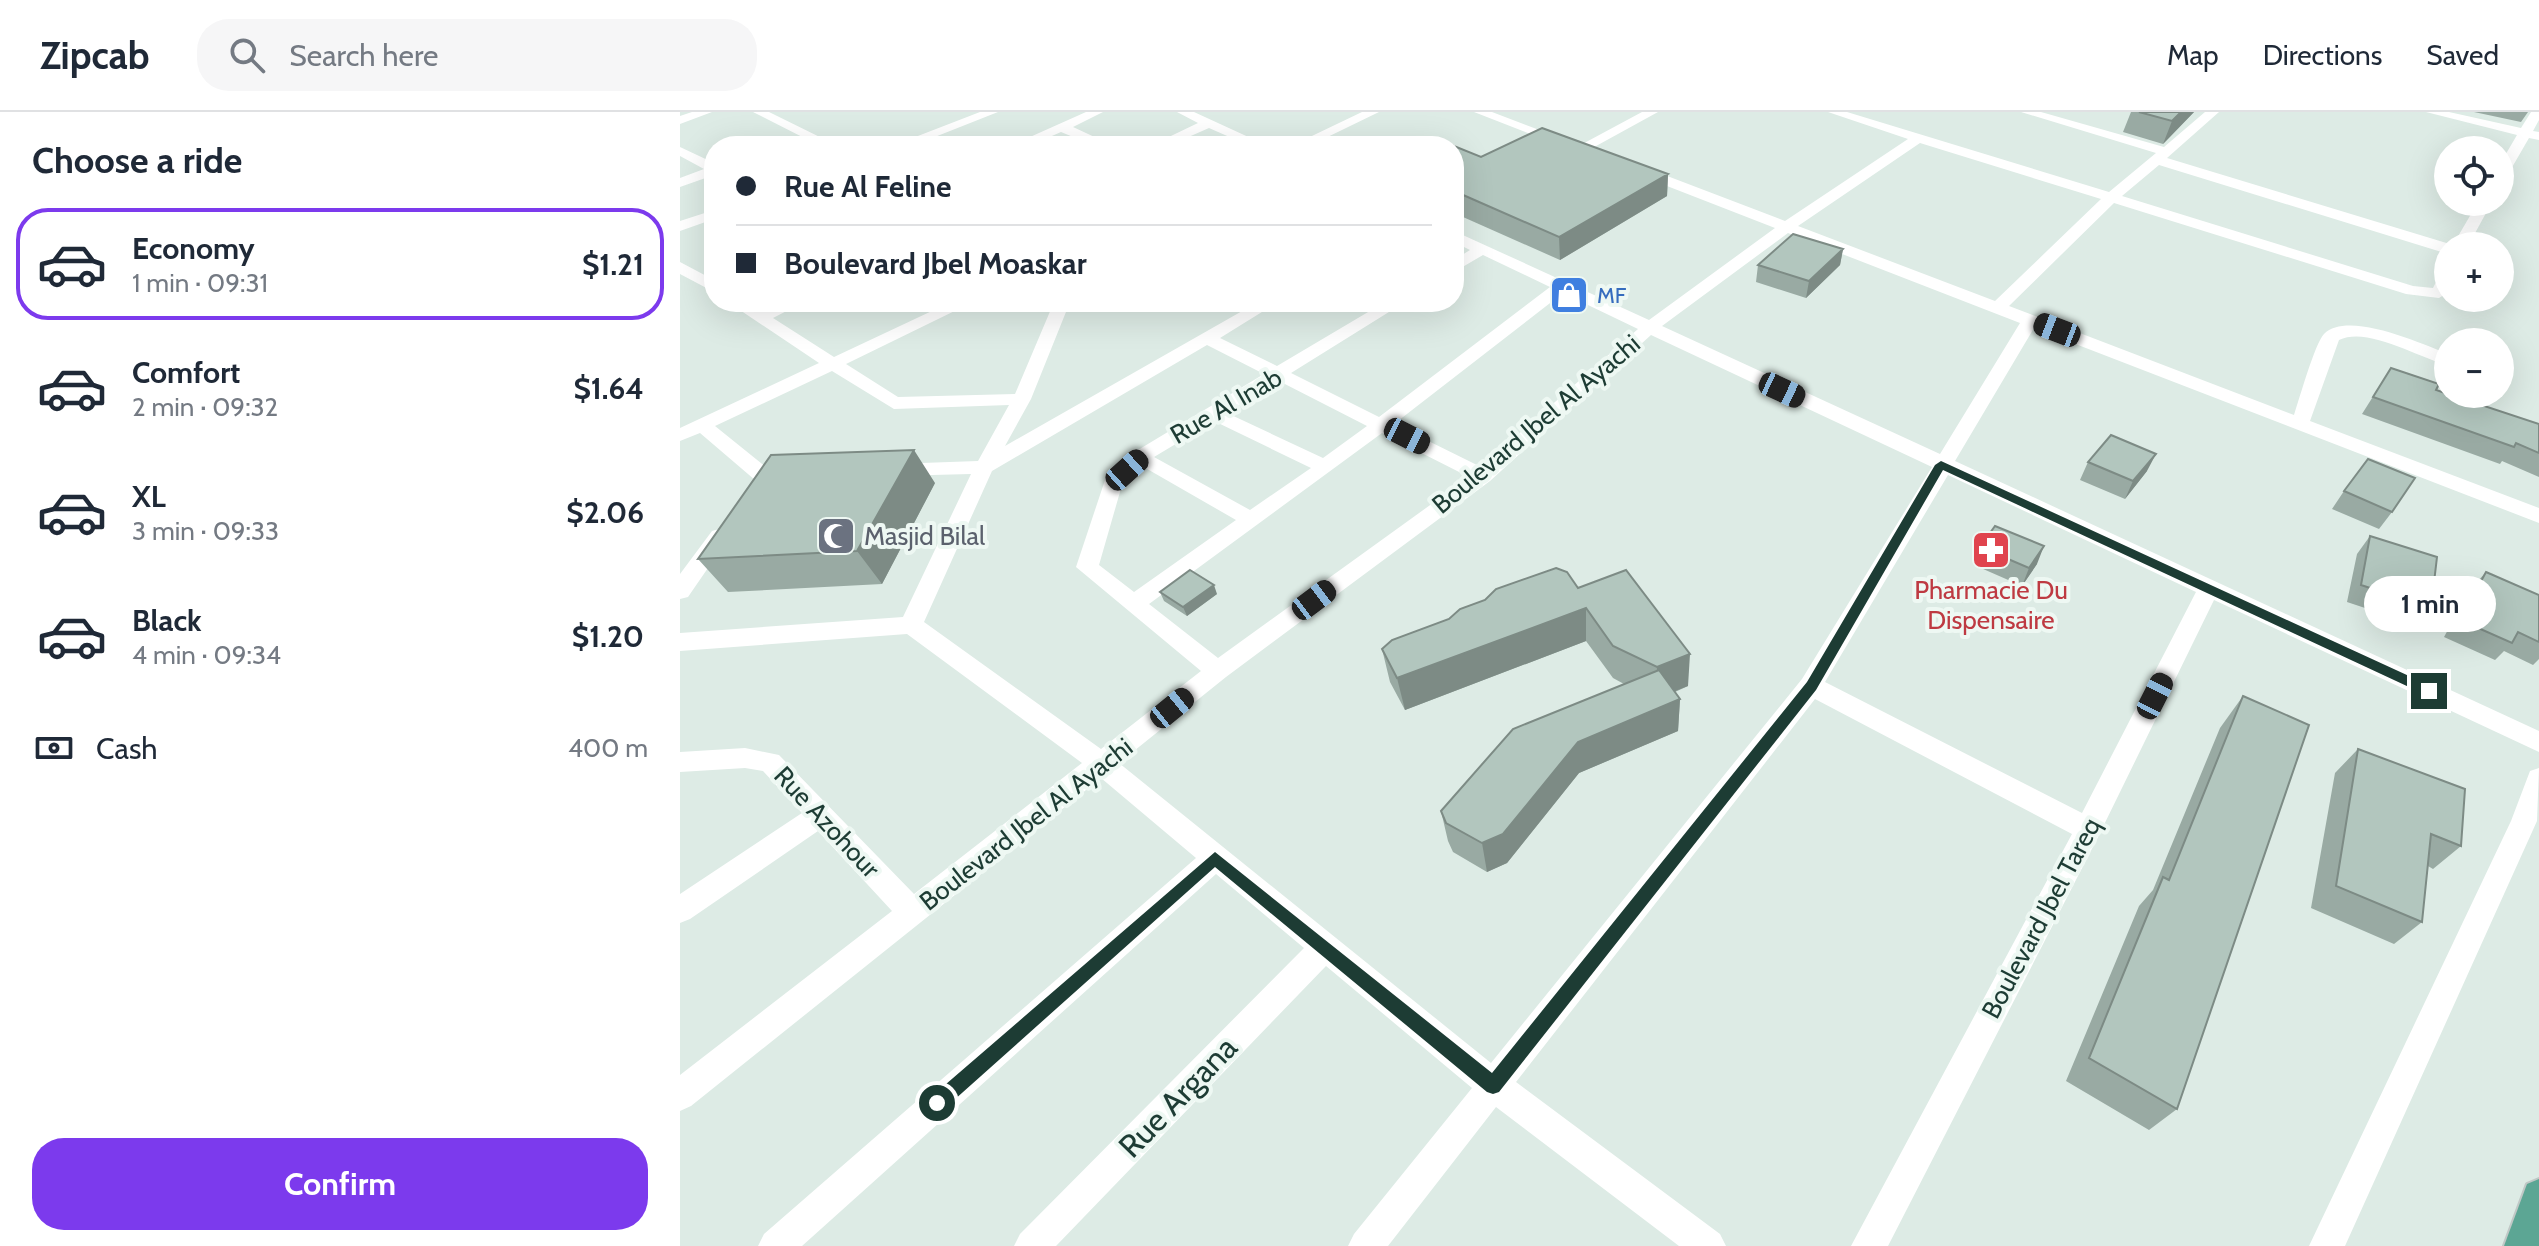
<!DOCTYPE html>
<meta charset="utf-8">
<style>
:root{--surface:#fff;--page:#f6f6f7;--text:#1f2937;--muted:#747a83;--line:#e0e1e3;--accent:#7c3aed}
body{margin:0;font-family:Cabin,sans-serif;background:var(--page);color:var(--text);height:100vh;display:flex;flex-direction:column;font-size:30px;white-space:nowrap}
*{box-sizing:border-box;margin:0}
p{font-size:26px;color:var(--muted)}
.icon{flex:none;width:44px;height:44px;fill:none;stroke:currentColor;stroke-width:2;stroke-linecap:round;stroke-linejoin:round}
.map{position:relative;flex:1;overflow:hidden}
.panel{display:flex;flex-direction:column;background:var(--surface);width:680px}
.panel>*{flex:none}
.top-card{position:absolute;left:24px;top:24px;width:760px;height:176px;border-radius:32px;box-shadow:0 8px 32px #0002;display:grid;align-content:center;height:176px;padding:0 32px;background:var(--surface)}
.tools{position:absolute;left:1754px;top:24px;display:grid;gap:16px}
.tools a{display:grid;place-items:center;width:80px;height:80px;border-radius:50%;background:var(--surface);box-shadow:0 8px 32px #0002;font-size:40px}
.end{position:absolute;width:36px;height:36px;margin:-18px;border:10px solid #1d3c34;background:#fff;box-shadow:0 0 0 4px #fff}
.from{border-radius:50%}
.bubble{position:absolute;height:56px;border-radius:28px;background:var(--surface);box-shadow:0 8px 32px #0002;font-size:26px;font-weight:700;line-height:56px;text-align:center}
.car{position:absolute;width:24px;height:48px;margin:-24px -12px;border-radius:10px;box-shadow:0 0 6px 2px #0007;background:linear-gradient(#222 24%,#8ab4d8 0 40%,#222 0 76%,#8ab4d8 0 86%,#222 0)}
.top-card b{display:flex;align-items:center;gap:28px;height:76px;font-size:30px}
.top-card b+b{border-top:2px solid var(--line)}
.top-card i{width:20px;height:20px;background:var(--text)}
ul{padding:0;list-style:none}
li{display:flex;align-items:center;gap:24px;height:112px;margin:0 16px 12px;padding:0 16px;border:4px solid transparent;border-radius:32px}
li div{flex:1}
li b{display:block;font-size:30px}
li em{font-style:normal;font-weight:700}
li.selected{border-color:var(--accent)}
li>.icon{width:72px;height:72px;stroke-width:1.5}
h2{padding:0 32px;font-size:36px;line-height:96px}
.pay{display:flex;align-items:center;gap:20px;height:88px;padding:0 32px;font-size:30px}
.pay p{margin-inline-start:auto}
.primary-button{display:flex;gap:16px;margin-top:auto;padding:16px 32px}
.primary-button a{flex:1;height:92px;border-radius:32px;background:var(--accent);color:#fff;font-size:32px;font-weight:700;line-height:92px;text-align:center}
header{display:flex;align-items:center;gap:48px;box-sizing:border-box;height:112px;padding:0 40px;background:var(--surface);border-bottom:2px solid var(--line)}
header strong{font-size:38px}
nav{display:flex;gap:44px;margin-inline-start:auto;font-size:28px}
.search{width:560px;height:72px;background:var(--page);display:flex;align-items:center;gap:20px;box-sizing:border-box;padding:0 28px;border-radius:32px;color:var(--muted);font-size:30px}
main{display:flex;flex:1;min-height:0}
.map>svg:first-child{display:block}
</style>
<header>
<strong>Zipcab</strong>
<div class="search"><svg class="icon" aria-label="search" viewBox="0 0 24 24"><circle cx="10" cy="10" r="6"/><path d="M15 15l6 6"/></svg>Search here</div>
<nav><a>Map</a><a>Directions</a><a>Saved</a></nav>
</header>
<main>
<section class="panel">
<h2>Choose a ride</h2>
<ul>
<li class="selected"><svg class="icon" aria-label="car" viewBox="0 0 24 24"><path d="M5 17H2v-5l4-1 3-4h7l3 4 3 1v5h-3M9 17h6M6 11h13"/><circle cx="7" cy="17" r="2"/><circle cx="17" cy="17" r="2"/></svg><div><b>Economy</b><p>1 min · 09:31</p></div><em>$1.21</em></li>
<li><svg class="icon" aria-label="car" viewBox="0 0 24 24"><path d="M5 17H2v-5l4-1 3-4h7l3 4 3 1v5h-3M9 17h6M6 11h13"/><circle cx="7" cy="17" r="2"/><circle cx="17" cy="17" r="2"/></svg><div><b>Comfort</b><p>2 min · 09:32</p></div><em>$1.64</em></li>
<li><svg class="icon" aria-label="car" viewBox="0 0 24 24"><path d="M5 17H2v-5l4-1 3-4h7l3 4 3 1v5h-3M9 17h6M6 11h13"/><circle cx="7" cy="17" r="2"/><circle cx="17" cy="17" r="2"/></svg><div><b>XL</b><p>3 min · 09:33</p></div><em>$2.06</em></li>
<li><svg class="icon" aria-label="car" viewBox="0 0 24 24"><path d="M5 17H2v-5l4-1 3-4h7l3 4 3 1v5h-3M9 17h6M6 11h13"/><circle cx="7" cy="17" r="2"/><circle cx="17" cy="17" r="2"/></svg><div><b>Black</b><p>4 min · 09:34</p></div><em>$1.20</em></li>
</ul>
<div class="pay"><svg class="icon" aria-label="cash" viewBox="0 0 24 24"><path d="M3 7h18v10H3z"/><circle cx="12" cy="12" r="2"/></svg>Cash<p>400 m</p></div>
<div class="primary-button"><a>Confirm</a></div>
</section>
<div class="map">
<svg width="1859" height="1134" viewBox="0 0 1859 1134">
<rect width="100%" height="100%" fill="#ddebe5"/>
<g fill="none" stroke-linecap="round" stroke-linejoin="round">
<g stroke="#c0c8c6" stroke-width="4">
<path id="primary" d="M1859,1067v67h-35l23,-62z"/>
</g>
<path fill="#fff" fill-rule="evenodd" d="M12,0h20l-32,12v-8z
M73,0h16l69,34h-18z
M300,0h18l-86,34h-20z
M406,0h17l-30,15 41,19h-19l-34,-14 -32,14h-19z
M497,0h17l74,34h-18l-41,-18 -41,18h-18l48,-23z
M682,0h17l-70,34h-18z
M794,0h18l79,30 -12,3z
M962,0h16l-71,39 -12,-3z
M1148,0h19l262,80 47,-39 -135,-41h20l123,35 41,-35h14l-52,46 286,87 25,-43h14l-24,44h-20v8l-289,-89 -37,31 291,90 20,2 9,-18 6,-2 -1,25 -8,5 -33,-4 -292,-91 -105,103 285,109c5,-15 21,-72 30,-81 24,-24 98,10 124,20v11c-30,-7 -80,-39 -109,-25l-29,81 229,87v15l-505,-195 -79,133 584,270v21l-325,-152 -116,237 -210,409h-37l221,-412 -257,-135 -299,383 204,152 6,12h-47l-183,-139 -108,139h-40l6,-12 118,-146 -146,-122 -270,280h-42l6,-12 284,-286 -88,-74 -414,372h-44l6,-12 432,-376 -95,-80 -410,328 -11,5v-36l212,-164 -74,-80 -128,88 -10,4v-29l122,-81 -39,-42 -18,-3 -65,4v-20l65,-4 34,7 135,139 168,-131 -175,-129 -227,17v-18l223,-16 68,-143 -78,2 -10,-6 10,-6 85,-3 31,-56 -115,4 -62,-38 -117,55 52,42h21l10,6 -10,6h-33l-55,-47 -20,8v-13l139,-65 -91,-61h19l15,9 20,-9h22l-31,16 61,39 117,-55h22l-127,62 52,33 117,-3 39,-92h16l-39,97 -26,47 253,-144h20l-58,36 57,28 108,-64h20l-114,71 88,44 171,-130 -67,-32 -29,17v-12l16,-10 -16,-8v-11l195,89 126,-92 -144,-56v-6h10l144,55 123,-82zM1240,31l181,56 -106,102 -197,-75zM1108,121l232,90 -80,131 -278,-128zM883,181l75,36 -157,138 -87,-43zM971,223l281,132 -130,212 -311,384 -372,-300 107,-86 264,-196zM527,233l57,29 -131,79 -27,24 -30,90 125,104 -100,78 -177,-127 68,-151zM599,269l88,45 -44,32 -96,-45zM534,309l97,47 -61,42 -96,-53zM702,321l87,44 -251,181 -69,-54zM462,354l94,54 -102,72 -35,-27 23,-80zM1268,363l248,117 -114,221 -257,-131z
M1746,0h23l72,16 10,-16h8v8l-6,11 6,1v8l-10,-2 -22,38 -7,4v-16l17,-29z
M0,35l34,16v12l-34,12v-9l24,-9 -24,-13z
M34,98v9l-34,12v-10z
M0,150l34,18v12l-34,-18z
M39,417l7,2 4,5 -42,61 -8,2v-25l32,-43z
M1859,656l-2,53 -192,425h-36l202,-425 19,-50z"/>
<use href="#primary" fill="#5ca694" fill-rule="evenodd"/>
</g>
<path fill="#99aaa3" d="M1451,0h63l-31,32 -40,-12z
M1794,0h54l-7,10z
M774,34l27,11 187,17 -1,22 -107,64 -106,-47z
M1163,137l-3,16 -34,33 -50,-16 2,-17z
M1711,256l45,22 103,34v53l-37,-16 -2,3 -138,-50z
M1408,350l59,9 -22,28 -45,-19z
M255,371l-53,101 -154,8 -30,-33z
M1664,379l48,21 -13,17 -47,-20z
M1690,424l61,72 -15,17 -69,-23 10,-48z
M1300,435l57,17 -15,22 -48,-21z
M1806,460l53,23v64l-6,6 -29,-14 -9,9 -51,-23 26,-47z
M898,476l110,98 -13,6 5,7 -2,32 -99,42 -72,90 -20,9 -34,-20 -5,-11 -7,-30 183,-127 -11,-6 -27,-37 -181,69 -15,-28 -8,-33z
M480,480l57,2 -30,22 -23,-15z
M1563,584l-66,413 -28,21 -83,-49 73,-175 14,-16 67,-162z
M1678,637l103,97 -28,23 -5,-3 -6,56 -28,22 -83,-36 24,-135z"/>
<path fill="#7d8b85" d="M1501,0h13l-31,32 9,-23z
M988,62l-1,22 -107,64 -1,-23z
M1163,137l-3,16 -34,33 3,-17z
M234,338l21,33 -53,101 -25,-33z
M1476,342l-9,17 -22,28 8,-18z
M1364,434l-7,18 -15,22 7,-18z
M534,473l3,9 -30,22 -4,-9z
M906,496v33l-181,69 -8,-32z
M1010,542l-2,32 -33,13 2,-32z
M1000,587l-2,32 -99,42 -72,90 -20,9 -5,-29 96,-101z"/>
<path fill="#b2c6be" stroke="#7d8b85" stroke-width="2" d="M1459,0h42l-9,9z
M862,16l126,46 -109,63 -105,-46v-45l27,11z
M1113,122l50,15 -34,32 -51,-16z
M1711,256l48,16 -3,6 12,4 91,30v29l-23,-10 -2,4 -141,-50z
M1431,323l45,19 -23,27 -45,-19z
M234,338l-57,101 -159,8 73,-104z
M1688,347l47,19 -23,34 -48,-21z
M1315,414l49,20 -15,22 -49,-21z
M1690,424l67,21 -6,51 -70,-23z
M876,456l11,4 11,16 48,-18 64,84 -33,13 -44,-21 -27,-38 -189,70 -15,-29 10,-9 57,-21 11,-10 25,-9 11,-11z
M510,458l24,15 -31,22 -23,-15z
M1806,460l53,23v47l-21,-10 -6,11 -52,-23z
M979,558l21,29 -102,43 -75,92 -21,9 -36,-20 -5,-12 72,-82z
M1563,584l66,29 -132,384 -88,-51 74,-181 6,3z
M1678,637l107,40 -4,57 -30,-12 -9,88 -86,-36z"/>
<path fill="#1d3c34" d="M1261,349l492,226 2,4 -2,3h-9l-481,-224 -127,220 -317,402 -6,2 -6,-2 -272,-225 -271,242 -7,3 -6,-3 -2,-6 2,-6 284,-245 277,221 315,-391 128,-217z"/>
<defs>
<g id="shop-square" transform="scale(2)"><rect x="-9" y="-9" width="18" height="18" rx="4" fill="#3f7fe0" stroke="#eef8f3"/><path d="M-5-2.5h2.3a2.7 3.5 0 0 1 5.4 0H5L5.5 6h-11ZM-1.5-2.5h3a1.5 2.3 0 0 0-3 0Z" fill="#fff"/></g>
<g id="mosque-square" transform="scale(2)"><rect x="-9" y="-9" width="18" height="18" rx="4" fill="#6b7280" stroke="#eef8f3"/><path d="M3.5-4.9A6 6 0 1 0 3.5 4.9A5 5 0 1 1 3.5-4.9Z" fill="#fff"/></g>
<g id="pharmacy-square" transform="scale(2)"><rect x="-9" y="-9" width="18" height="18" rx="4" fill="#e0444e" stroke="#eef8f3"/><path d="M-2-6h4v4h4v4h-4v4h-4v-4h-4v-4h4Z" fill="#fff"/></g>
</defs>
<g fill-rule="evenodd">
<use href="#shop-square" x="889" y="183"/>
<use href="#mosque-square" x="156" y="424"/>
<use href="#pharmacy-square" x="1311" y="438"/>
</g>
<g text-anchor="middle" stroke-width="8" stroke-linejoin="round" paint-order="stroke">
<g font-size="22" fill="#366cbe" stroke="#eef8f3" text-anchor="start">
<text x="917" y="191">MF</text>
</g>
<g font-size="26" fill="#1d3c34" stroke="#eef8f3">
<text transform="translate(546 294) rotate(-30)" y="9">Rue Al Inab</text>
<text transform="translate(856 312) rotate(-40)" y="9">Boulevard Jbel Al Ayachi</text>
<text transform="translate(147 710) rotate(47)" y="9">Rue Azohour</text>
<text transform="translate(346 712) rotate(-38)" y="9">Boulevard Jbel Al Ayachi</text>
<text transform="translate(1361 806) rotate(-62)" y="9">Boulevard Jbel Tareq</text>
</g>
<g font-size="26" fill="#5b616d" stroke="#eef8f3" text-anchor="start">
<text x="184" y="433">Masjid Bilal</text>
</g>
<g font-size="26" fill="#be3a42" stroke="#eef8f3">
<text x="1311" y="487">Pharmacie Du<tspan x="1311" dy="30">Dispensaire</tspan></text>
</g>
<g font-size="32" fill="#1d3c34" stroke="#eef8f3">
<text transform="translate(498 985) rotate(-46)" y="11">Rue Argana</text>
</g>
</g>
</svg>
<div class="tools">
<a><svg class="icon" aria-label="locate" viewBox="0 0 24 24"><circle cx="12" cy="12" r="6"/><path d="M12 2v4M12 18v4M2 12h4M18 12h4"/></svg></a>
<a>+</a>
<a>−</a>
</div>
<i class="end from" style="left:257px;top:991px"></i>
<i class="end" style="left:1749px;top:579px"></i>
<div class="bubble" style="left:1684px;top:464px;width:132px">1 min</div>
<i class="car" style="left:1377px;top:218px;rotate:291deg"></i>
<i class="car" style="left:1102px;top:278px;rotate:115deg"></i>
<i class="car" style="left:727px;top:324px;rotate:117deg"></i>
<i class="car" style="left:447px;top:358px;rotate:48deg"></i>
<i class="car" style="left:634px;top:488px;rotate:53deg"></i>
<i class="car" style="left:1475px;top:584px;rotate:27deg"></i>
<i class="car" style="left:492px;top:596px;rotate:51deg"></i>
<div class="top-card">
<b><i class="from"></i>Rue Al Feline</b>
<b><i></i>Boulevard Jbel Moaskar</b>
</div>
</div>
</main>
